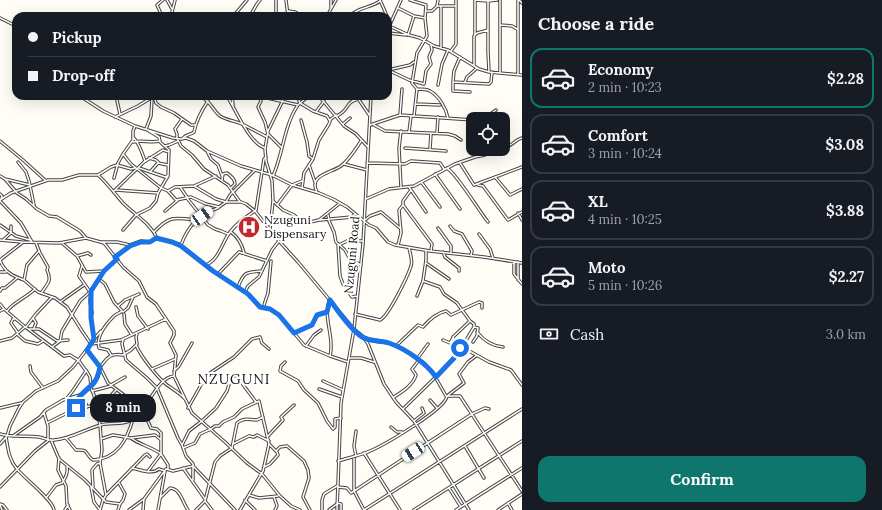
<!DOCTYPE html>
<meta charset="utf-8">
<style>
:root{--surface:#171b24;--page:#242831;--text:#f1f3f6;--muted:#9ea1a6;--line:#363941;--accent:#0f766e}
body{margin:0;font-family:Lora,serif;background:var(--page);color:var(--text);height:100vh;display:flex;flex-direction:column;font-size:15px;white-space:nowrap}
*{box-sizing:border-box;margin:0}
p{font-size:13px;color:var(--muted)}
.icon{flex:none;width:22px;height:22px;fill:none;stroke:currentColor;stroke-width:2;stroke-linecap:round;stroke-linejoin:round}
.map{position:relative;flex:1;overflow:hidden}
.drawer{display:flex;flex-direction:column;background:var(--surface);width:360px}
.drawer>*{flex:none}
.top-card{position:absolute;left:12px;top:12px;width:380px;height:88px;border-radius:12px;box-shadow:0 4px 16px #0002;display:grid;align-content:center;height:88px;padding:0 16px;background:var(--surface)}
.tools{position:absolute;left:466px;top:112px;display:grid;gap:8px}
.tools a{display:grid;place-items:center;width:44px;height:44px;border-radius:8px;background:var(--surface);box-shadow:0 4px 16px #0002;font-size:20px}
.end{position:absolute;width:18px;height:18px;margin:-9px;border:5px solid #1a73e8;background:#fff;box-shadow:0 0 0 2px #fff}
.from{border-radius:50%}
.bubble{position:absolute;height:28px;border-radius:12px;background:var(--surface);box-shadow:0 4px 16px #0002;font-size:13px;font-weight:700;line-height:28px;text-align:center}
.car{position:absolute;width:12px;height:24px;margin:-12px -6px;border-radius:5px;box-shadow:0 0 3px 1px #0007;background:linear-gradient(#fff 24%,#345 0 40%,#fff 0 76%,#345 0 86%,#fff 0)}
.top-card b{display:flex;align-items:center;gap:14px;height:38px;font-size:15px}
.top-card b+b{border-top:1px solid var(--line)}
.top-card i{width:10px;height:10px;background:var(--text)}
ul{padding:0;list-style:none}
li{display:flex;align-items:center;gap:12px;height:60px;margin:0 8px 6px;padding:0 8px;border:2px solid var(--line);border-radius:12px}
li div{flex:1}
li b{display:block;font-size:15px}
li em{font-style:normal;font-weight:700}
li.current{border-color:var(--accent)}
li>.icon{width:36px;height:36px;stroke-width:1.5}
h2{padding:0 16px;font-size:18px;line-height:48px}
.pay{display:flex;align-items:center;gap:10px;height:44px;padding:0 16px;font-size:15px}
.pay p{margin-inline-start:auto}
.cta{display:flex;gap:8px;margin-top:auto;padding:8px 16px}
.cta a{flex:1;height:46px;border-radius:12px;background:var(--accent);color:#fff;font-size:16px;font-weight:700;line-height:46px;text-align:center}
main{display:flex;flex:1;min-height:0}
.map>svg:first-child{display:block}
</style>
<main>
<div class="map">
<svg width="522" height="510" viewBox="0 0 522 510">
<rect width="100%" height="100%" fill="#fffdf5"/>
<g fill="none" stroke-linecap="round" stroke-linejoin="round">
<g stroke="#444" stroke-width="3.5">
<path id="minor" d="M167,0l5,9
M286,0l2,16
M331,0v8
M380,0l7,16
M410,0l16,5 -1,13 -11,-2
M475,0l13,1 9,-1
M488,0v51l1,21
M518,0v75
M519,0l3,3
M437,6l1,-6
M398,8l16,8 -6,19
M288,11l7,1 7,4
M290,11l4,5
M426,11h6l5,-5h4
M162,16l-5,-11 6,-5
M171,16l4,-16
M229,16l7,-3 11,-13
M250,16l7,-12 3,-4
M276,16v-16
M327,16l9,-16
M350,16c8,-9 21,-8 30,-15
M0,18l16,8
M388,19l2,4
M500,25l12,1 5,3
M389,26l20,9 11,3 14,8 14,4 31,19 10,3 33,3
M388,29l13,-29
M388,33l18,2
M475,35v-35
M441,48v-42h15
M451,51l5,-7v-44
M460,57l-6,14 -1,11 36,2 2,-2 1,-10
M474,66v-30l3,-3 11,-3
M388,70l21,10 15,4 2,-13 5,-7 -2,-7 3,-7 -1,-5
M388,70l22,-5 4,-3
M500,73v-73
M453,82v9l17,1
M465,82l2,-5 10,-9
M438,85l4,-21 6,-14
M417,89c4,0 10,0 13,2 9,5 16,17 18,27
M80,96l23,15 32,15 38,12 8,1 5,-1 8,3 13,10 34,15 31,9 20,10 27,8 14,6 14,8 22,18 7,3 12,14 7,3 35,6 54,6 38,6
M116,96l4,18
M154,96l2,7 5,4 13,6 17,12h4
M200,96c12,6 12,14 20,20 6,4 15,5 22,8
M227,96c9,14 22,47 38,52
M232,96l1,9
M259,96l2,5 -3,6 7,15 3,12 14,14
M297,96l3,7 9,-7
M319,96l25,30 12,8 12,13
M353,96v5
M263,97l35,8 2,-2 13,8 14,5 3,5 -1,3 -10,16 -6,19 -9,14 -2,15
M359,100l11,16
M416,104l24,1
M316,112l8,-11
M400,115l2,-26
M337,116c7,-4 7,-5 12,-12 4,-5 16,-6 22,-6
M414,116l3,-27 -5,-6 5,-30 10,-17 -2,-18
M115,117l23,-11 16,-10
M182,119l-7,10 2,5v4l4,8 11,9 12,14 24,16 12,17
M484,119l12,-9
M301,120l6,22 2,14 4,3
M330,120l6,-5
M343,124l7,-6
M244,125l23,12
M370,125l30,-10 73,5
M374,125l11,6 63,3 7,2 6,4
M146,129l5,-13 1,-18
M401,131l-2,17 2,39
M409,132l2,-16
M437,133l1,-16
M133,137c7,7 9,16 12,24
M183,138c3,-4 8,-3 11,-6 2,-11 8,-22 14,-31
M0,141l23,19 22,20
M133,142c9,-2 18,1 27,-1
M165,146l4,-1 9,-4
M503,147c8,1 11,-7 19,-9
M405,148l41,3
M430,149l1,-16
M207,151l4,8 7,6 4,11
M123,154l8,10 30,24 7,3 8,9 15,-3 15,7 13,3 7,-5h15l5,2 9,7 24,30 19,21 56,67 10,8 9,4 16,2 15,7 20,13 9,10 13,23h14l62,95
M149,158l7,2 3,3
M18,162l8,10 3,9 5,24
M367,163l38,1 6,-3 29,2 4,6
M460,163l14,22 48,-18
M344,164l23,6
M309,165l6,17
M139,168l26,9 2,-1
M447,168c10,6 32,43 41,54
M150,172l8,-9 10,2
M435,174l25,35
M98,175c10,9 17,19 25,28 12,12 27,20 34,35
M0,176l5,3 12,14 9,6 11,10 12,7 8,1 23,14 6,7
M273,176c10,-22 11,-51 25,-71
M495,177l15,18 12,-6
M114,178l4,-15 5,-9 10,-14v-9l2,-5
M5,179l25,6
M222,180l1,-6 4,-1c4,3 8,6 8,11l-4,4
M422,183l18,24
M478,185l5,1 25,34 14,-8
M194,186l22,13 10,3 4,-7 24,-24
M180,187l7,10
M409,187l17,25
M116,190l42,3
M114,191l30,-29 19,-12 6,2
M168,191l7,-4 19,-1 22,-10
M317,192c-9,-17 14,-19 24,-26 9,-7 14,-16 20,-25
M0,194l2,2 -1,3
M186,197l13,16 9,12 7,4 6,2 7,3
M366,199l23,-10 25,-3 41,-22 20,-7 10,-2 12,-6
M0,200l11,-7 37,-13h14l17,-5h19l13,-8 6,-2 14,4 4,-1
M0,201l21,22 11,19
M273,201l10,9 11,5 8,7 4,1 13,-3 20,-16
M277,205l15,-20 10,-4
M403,205l29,39 -1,7
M165,211l13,-11
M518,213l4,7
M328,215l1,6 5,11 2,10 9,8 5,9 11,6
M320,220l32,-3 3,-3
M365,220l5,-4 11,-4 20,17
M0,225l16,11 14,4
M450,226l4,5 8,3 10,17 -1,4
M438,228l13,18v7
M270,229l3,-28 -1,-20 -6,-20 -1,-12 3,-18 17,-35
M123,230l13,-15 14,-7 6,-7 2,-8 10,-17 1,-26 -9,-8 -1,-5 -10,-6
M154,232c15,-16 20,-15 41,-12
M231,232c8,6 11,12 13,21
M479,234l11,15 3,9
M0,240l22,2 37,1 27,-5 18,5 19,24 16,14 8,16 9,7 18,27v4l-4,8 6,12 -2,21
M3,240l8,-7v-7
M101,242h16l13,3 11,-4 9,1 8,-4 15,4 8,3 32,26 35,23 12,13 10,2 9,6 25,30 26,11 18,6
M36,243l4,10 8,14 -1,3c5,11 1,13 -5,22
M62,243l15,13 9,16 18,-1
M338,244l2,32 3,8 9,13 5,-1
M181,245c7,-19 17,-30 37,-37
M339,245l8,-4h16
M398,245l3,-12 -2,-23 4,-5v-4l8,-11
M39,251l-12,14 -3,15 14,12 17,6 12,9 15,24 9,13 3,-5 -3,-22 1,-4 -2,-11 1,-11
M443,252l2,5 14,11v3
M77,256l11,-3 3,2
M115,257l14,-11
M0,260c4,12 13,16 24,20
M0,260l22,-17
M514,262v12l8,10
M518,262v18
M426,263l23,16
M206,265c12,-5 15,-19 22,-30 6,-10 18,-18 28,-25l8,-51 2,-2
M82,266l-3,10 11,16
M0,272h6
M218,274l21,-22 28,9
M99,279l6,5 9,18 9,10 5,-4 5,-11
M238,287c6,-16 9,-15 24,-16
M0,291l2,-3h3l12,-10
M245,292l3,-6 11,-9 13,-27 7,-9
M417,296l6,-15
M329,301c-6,18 6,37 1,55
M60,302l24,-17
M0,304l4,5
M118,306l7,-6 14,-6
M136,307l2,9 10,13
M263,308l5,-15 3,-32
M0,311l4,-2 20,17 40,30 6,-1 8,5
M7,311c8,-10 19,-13 28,-22
M124,314l1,10 7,11
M355,314l25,6c8,-3 28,-44 31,-54 2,-5 -1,-13 -2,-18
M33,318l3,5 -2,5
M15,319h-2l-2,4 7,10
M26,327l10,-13 16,-17
M29,329h10l18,12 11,-1
M477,332c7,9 15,14 26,15
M294,333l18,-8 5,-10 9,-2
M17,334l8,7 13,3 5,-3
M137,334l-1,3 1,7 -6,6 -8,5c-13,-2 -15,2 -23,12l8,16 24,18 14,16 5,11 6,1 4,4v21l7,11v4
M364,338l4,6 16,40 12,18 18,19 55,89
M94,339l7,-8
M123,340l-1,4 4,16 21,18 10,10 21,50 4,7 4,11 7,8v16
M443,340l7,3 3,-5
M0,341l12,-3 13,-11
M473,342l4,-6 1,-8 -4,-1
M136,345c5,12 22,33 31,40 7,5 13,8 18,14
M306,346l8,-11 7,-5
M396,346l22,-21 5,2c6,-7 14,-14 23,-16l5,4 28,-13 3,1v5
M52,347l8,-6 2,-10 18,-30 11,-10 13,-20 13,-12
M462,347l12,-20v-3l-4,-3
M460,348l2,-1 27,15 22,8 11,15
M111,355l-3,-5 -9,-2c-3,-11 7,-24 15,-32 2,-2 6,-3 8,-5
M349,358h12l13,4
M417,359l11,-15
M285,362l-4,4 -1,5 18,10 6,9 14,13 9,18 6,8 2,-2v-8l6,-1
M30,366l1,6 12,16
M152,369l23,-10
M86,370l4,7 1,10
M174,371l5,-5 13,-23
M323,381l20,9
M111,385l14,-8
M91,388l3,7 6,30 2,25 -2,13 6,32 -3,5 -3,10
M319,389l23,8
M92,391l19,-5
M447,396l17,-13 -5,-9 9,-12 8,-6
M394,397c8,-5 19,-12 22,-22l-4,-6 7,-9
M67,398l5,-6 14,-21 -7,-10
M79,398l7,6 1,3
M430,400l7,8
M0,408l21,-5
M188,408l13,-23 9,-12 24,-16 18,-18 8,-2 2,6 7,6
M75,409l3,-4 1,-9
M403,409l51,-50 6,-11v-6l-6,-3 -1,-2 17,-16 -13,-18 -13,-9 -4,-7 -17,-6 3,-21v-9
M103,412l3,-11 10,-11
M44,413l4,13v14
M414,421l10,-8 -2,-5
M47,423l28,-14 20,-4
M391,427l6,5h5
M0,434c13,4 26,1 39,3 5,1 10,4 15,3 17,-1 31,-11 47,-15 11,-3 22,1 32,-6 14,-8 24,-42 41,-43l18,37 33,29 22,21 15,11 18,22 11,10 9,4
M13,436l27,-19 6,-7 17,-10 20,-6 10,-9 5,-8 2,-10 -13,-17
M268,436l15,-16 -2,-3 13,-12
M6,437c2,12 3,23 11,32 8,10 36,31 37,41
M66,438l10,12c14,-1 8,4 17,10 24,-1 34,-20 40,-41
M131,438c9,7 21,9 30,16l-13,17
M101,439l12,-4 18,3 24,-3 5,4
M51,440l8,19 26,21 21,22 14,2 3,-4 2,-6 -6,-11
M0,444l7,-8 3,-10 9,-18 4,-6 13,-11 22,-10 15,-14 18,-23 30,-4 45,-21
M233,444l16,-8 5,1 3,-2 12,6
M182,445l7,-14 13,-10 14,-13 11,-17 3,-10 5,-7 21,28
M465,446l19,32
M183,448l12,-5 5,-9 11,-5 4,-3h4l4,-4 11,-5 8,-8 17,-8 10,43 -6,27 -23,39
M276,451l4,-4 7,-1 17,15 4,9 1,8 -6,19 7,13
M364,453l36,57
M354,456v35l10,19
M356,456l-2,-10 2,-15
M59,458l-1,12 8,16 1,18 3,6
M338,461c9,-3 24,-6 32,-10 14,-6 76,-42 77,-55
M264,467l6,-3 8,-9 -1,-3 -8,-8
M132,468c10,2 19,7 27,1l6,2 -7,39
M183,468l22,31
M0,487l35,-36 14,-11
M91,487l3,15 6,8
M93,487l-1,-17 5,-6 3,-1
M338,487l9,1 4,5 121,-79 13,-6 4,1
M449,488l12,19
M107,494l38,-39 2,-1 3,3
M249,495l10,3 19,-2
M161,497l9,-9c11,1 12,14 18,22
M274,497l3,9 -2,4
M46,498l10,-13 6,-2c4,-6 6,-10 5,-17
M245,500l10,10
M205,501l7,9
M337,503l4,1v6
M508,503l4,7
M0,504l3,1 4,5
M0,505l2,5
M65,510l3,-5
M118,510l2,-6
M129,510l15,-11 22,-30 7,2 20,-5 42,44
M143,510l1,-11
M196,510l9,-9 2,-8 8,-31 5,-6 12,-8 5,-25c7,-6 12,-3 20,-3l6,-3
M322,510v-10l2,-6 13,-8
M329,510l8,-6
M337,510l4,-107 13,-74 9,-85 8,-148
M364,510l158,-101
M414,510l108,-69
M456,510l66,-42
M498,510l24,-16"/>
</g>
<use href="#minor" stroke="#fff" stroke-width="1.5"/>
</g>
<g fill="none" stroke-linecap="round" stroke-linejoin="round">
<path stroke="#1a73e8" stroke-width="5" d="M76,408c2,-4 2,-10 4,-12 12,-13 16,-10 20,-29l-13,-17 7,-11 -3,-21v-27l13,-20 13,-12 -2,-2 15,-11 11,-4h9l6,-4 16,4 9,4 32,25 35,23 12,13 10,2 9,6 15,18 18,-8 5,-10 10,-3 3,-12c9,12 19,28 32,37 9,5 18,3 27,6 17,6 37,20 47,34l18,-19 6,-10"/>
</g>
<defs>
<g id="hospital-disc" transform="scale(1.15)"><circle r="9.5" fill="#c4262e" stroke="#fff"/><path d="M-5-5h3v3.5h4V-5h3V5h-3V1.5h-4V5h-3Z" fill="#fff"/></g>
</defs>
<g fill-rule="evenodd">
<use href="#hospital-disc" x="249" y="227"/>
</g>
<g text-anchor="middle" stroke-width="4" stroke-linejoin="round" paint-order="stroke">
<g font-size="12" fill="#111" stroke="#fff" text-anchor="start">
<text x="264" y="224">Nzuguni<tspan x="264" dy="14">Dispensary</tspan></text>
</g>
<g font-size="12" fill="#111" stroke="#fff">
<text transform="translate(352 255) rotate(-85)" y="4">Nzuguni Road</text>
</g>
<g font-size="14" letter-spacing="1" fill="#111" stroke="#fff">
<text x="234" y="384">NZUGUNI</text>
</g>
</g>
</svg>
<div class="tools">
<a><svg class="icon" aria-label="locate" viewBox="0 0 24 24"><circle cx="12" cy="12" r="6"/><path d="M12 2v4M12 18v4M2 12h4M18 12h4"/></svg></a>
</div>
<i class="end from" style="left:460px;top:348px"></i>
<i class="end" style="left:76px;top:408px"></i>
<div class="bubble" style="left:90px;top:394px;width:66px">8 min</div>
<i class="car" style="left:202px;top:216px;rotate:56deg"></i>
<i class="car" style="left:413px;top:452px;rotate:237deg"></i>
<div class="top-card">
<b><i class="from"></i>Pickup</b>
<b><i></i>Drop-off</b>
</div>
</div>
<section class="drawer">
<h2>Choose a ride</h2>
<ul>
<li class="current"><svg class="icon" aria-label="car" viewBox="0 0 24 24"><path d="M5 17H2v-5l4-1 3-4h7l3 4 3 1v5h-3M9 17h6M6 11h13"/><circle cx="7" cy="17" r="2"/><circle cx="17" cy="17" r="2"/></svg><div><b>Economy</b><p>2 min · 10:23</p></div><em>$2.28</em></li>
<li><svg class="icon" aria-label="car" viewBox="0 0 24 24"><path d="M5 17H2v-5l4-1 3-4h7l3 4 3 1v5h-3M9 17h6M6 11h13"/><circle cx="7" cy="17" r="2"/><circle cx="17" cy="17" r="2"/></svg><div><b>Comfort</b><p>3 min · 10:24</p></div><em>$3.08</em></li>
<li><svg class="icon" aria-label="car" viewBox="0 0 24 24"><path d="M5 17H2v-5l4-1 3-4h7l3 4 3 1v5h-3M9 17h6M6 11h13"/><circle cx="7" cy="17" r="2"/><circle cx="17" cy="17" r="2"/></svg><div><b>XL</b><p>4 min · 10:25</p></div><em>$3.88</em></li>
<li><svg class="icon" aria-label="car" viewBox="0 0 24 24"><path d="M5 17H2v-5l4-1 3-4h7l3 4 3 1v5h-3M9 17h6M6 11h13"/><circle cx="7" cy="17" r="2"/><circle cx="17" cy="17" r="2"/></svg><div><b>Moto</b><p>5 min · 10:26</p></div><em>$2.27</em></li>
</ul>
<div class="pay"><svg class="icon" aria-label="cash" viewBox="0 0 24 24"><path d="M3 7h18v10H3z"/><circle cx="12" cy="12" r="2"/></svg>Cash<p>3.0 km</p></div>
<div class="cta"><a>Confirm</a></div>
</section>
</main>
